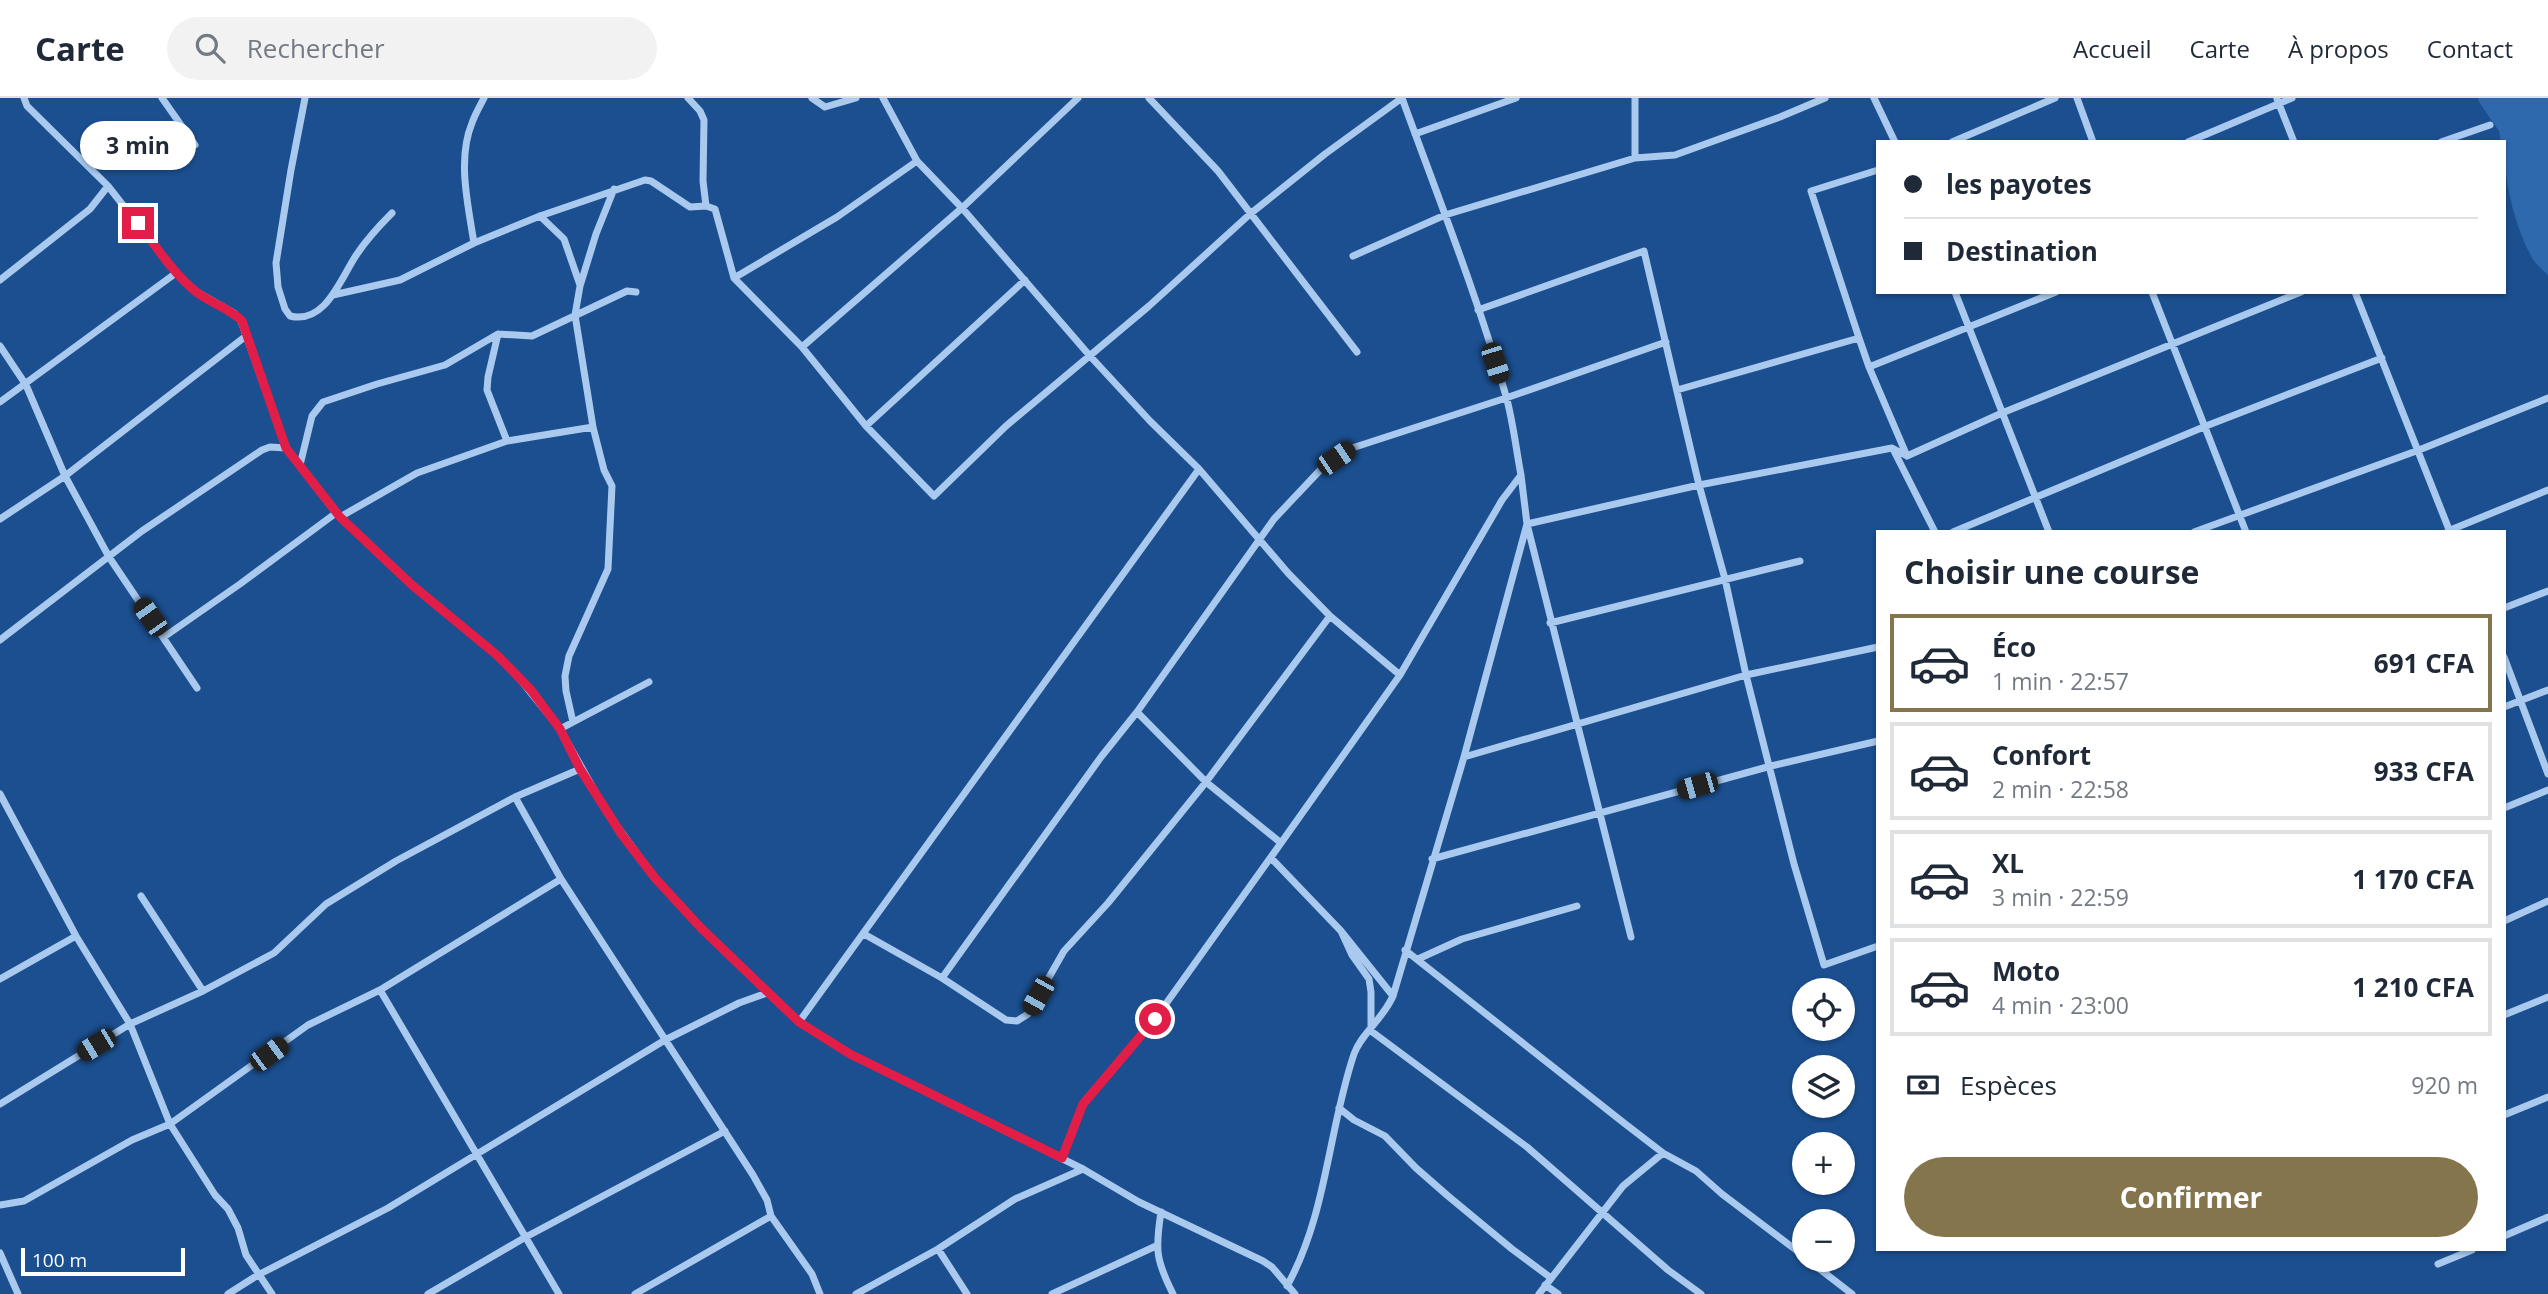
<!DOCTYPE html>
<html lang="fr">
<meta charset="utf-8">
<style>
:root{--surface:#fff;--page:#f2f2f3;--text:#1f2937;--muted:#747a83;--line:#e0e1e3;--accent:#84754c}
body{margin:0;font-family:"Open Sans",sans-serif;background:var(--page);color:var(--text);height:100vh;display:flex;flex-direction:column;font-size:26px;white-space:nowrap}
*{box-sizing:border-box;margin:0}
p{font-size:23px;color:var(--muted)}
.icon{flex:none;width:38px;height:38px;fill:none;stroke:currentColor;stroke-width:2;stroke-linecap:round;stroke-linejoin:round}
.map{position:relative;flex:1;overflow:hidden}
.sheet{position:absolute;left:1876px;top:432px;width:630px;height:721px;display:flex;flex-direction:column;background:var(--surface);border-radius:0px;box-shadow:0 2px 5px #0004}
.sheet>*{flex:none}
.top-card{position:absolute;left:1876px;top:42px;width:630px;height:154px;border-radius:0px;box-shadow:0 2px 5px #0004;display:grid;align-content:center;height:154px;padding:0 28px;background:var(--surface)}
.tools{position:absolute;left:1792px;top:880px;display:grid;gap:14px}
.tools a{display:grid;place-items:center;width:63px;height:63px;border-radius:50%;background:var(--surface);box-shadow:0 2px 5px #0004;font-size:35px}
.scale{position:absolute;left:21px;bottom:18px;width:164px;box-sizing:border-box;padding-left:7px;border:4px solid #fff;border-top:0;font-size:19px;line-height:24px;white-space:nowrap;color:#fff;-webkit-text-stroke:5px #1b4f8f;paint-order:stroke}
.end{position:absolute;width:32px;height:32px;margin:-16px;border:9px solid #e11d48;background:#fff;box-shadow:0 0 0 4px #fff}
.from{border-radius:50%}
.bubble{position:absolute;height:49px;border-radius:24px;background:var(--surface);box-shadow:0 2px 5px #0004;font-size:23px;font-weight:700;line-height:49px;text-align:center}
.car{position:absolute;width:21px;height:42px;margin:-21px -10px;border-radius:9px;box-shadow:0 0 5px 2px #0007;background:linear-gradient(#222 24%,#8ab4d8 0 40%,#222 0 76%,#8ab4d8 0 86%,#222 0)}
.top-card b{display:flex;align-items:center;gap:24px;height:66px;font-size:26px}
.top-card b+b{border-top:2px solid var(--line)}
.top-card i{width:18px;height:18px;background:var(--text)}
ul{padding:0;list-style:none}
li{display:flex;align-items:center;gap:21px;height:98px;margin:0 14px 10px;padding:0 14px;border:4px solid var(--line);border-radius:0px}
li div{flex:1}
li b{display:block;font-size:26px}
li em{font-style:normal;font-weight:700}
li.selected{border-color:var(--accent)}
li>.icon{width:63px;height:63px;stroke-width:1.5}
h2{padding:0 28px;font-size:32px;line-height:84px}
.pay{display:flex;align-items:center;gap:18px;height:77px;padding:0 28px;font-size:26px}
.pay p{margin-inline-start:auto}
.cta{display:flex;gap:14px;margin-top:auto;padding:14px 28px}
.cta a{flex:1;height:80px;border-radius:42px;background:var(--accent);color:#fff;font-size:28px;font-weight:700;line-height:80px;text-align:center}
header{display:flex;align-items:center;gap:42px;box-sizing:border-box;height:98px;padding:0 35px;background:var(--surface);border-bottom:2px solid var(--line)}
header strong{font-size:33px}
nav{display:flex;gap:38px;margin-inline-start:auto;font-size:24px}
.search{width:490px;height:63px;background:var(--page);display:flex;align-items:center;gap:18px;box-sizing:border-box;padding:0 24px;border-radius:38px;color:var(--muted);font-size:26px}
.map>svg:first-child{display:block}
</style>
<header>
<strong>Carte</strong>
<div class="search"><svg class="icon" aria-label="search" viewBox="0 0 24 24"><circle cx="10" cy="10" r="6"/><path d="M15 15l6 6"/></svg>Rechercher</div>
<nav><a>Accueil</a><a>Carte</a><a>À propos</a><a>Contact</a></nav>
</header>
<div class="map">
<svg width="2548" height="1196" viewBox="0 0 2548 1196">
<rect width="100%" height="100%" fill="#1b4f8f"/>
<path fill="#2e69ad" d="M2478,0h70v177c-6,-6 -15,-13 -18,-21 -17,-33 -26,-75 -26,-112h-3l-2,-11 -20,-29z"/>
<g fill="none" stroke-linecap="round" stroke-linejoin="round">
<path stroke="#a9c9ee" stroke-width="7" d="M24,0l3,8 81,80 68,87 21,19 37,21 7,8 45,127 50,65 76,72 86,71 17,17 45,56 46,82 49,67 46,50 98,94 51,32 233,115 56,33 124,59 9,6 23,27
M162,0l33,47
M305,0l-14,72 -15,93 2,24 7,22 5,7c36,9 51,-39 67,-62 10,-15 22,-28 35,-41
M688,0l12,13 4,9 -1,61 3,25 9,3 19,69 103,-61 80,-56
M812,0l13,9 31,-9
M883,0l34,63 45,47 128,148 60,65 49,48 89,104 42,43 70,59
M1149,0l69,73 139,181
M1635,0v60
M1874,0l21,44
M2077,0l16,44
M2277,1l17,43
M1415,36l101,-36
M1952,44l103,-44
M2188,44l104,-44
M2441,44l49,-17
M540,118l24,23 16,46
M474,145c-6,-38 -17,-84 -2,-120 3,-9 8,-17 12,-25
M1353,158l92,-41 190,-57 40,-3 105,-38 45,-19
M734,180l68,69 64,79 68,70 72,-70 143,-120 101,-92 75,-60 77,-56c36,99 75,197 104,298 7,25 10,53 15,79l-19,25 -102,175 -119,168
M0,182l90,-71 18,-23
M1955,194l94,240
M2152,194l94,240
M2355,194l95,240
M333,197l67,-15 74,-37 66,-27 105,-36 6,1 39,26 16,-1
M1478,212l166,-59 55,234 26,94 21,96 48,189 30,101 54,-19
M498,236l-10,43 -1,13 20,51
M1859,240l-48,-147 67,-21
M0,248l26,39 39,91 44,81 88,131
M802,249l160,-139 116,-110
M1869,269l38,89
M1677,292l182,-52 10,29 187,-75
M0,304l176,-129
M866,328l159,-146
M1893,351l42,83
M300,367l12,-49 11,-14 54,-18 68,-19 53,-31 34,2 95,-45 9,1
M340,419l77,-44 90,-32 86,-14 -18,-112 5,-29 16,-52 18,-45
M0,421l65,-43 181,-140
M2448,433l100,-41
M1953,434l253,-106 176,-68
M2194,434l225,-82 129,-52
M2504,510l44,-17
M1550,525l250,-62
M164,539l76,-53 96,-71
M0,542l142,-109 120,-81 8,-3 16,1
M2504,559l44,117
M2504,609l44,-17
M1137,614l137,-193 50,-53 25,-17 157,-51 160,-56
M573,624l-7,-31 -1,-15 4,-20 39,-87 4,-83 -8,-16 -11,-43
M560,631l89,-47
M1464,659l282,-82 132,-28
M0,696l76,142 54,88 40,100 45,71 13,14 10,19 8,27 26,39
M515,699l46,82 192,296 14,25 4,16 41,58 8,20
M2504,710l44,-18
M1271,760l70,73 52,65
M1432,761l339,-93 107,-25
M141,798l62,95
M2504,823l44,-20
M1341,833l11,24 17,24 2,13v39l156,116 141,123 33,24
M864,836l78,44 64,42 11,1 11,-7 36,-63 44,-48 98,-121 75,61 -126,176 -72,85 -21,55
M1631,839l-104,-413 172,-39 193,-37 15,8 95,-43 299,-121
M1405,852l219,173 39,30 33,18 26,23 82,62
M1418,861l44,-20 115,-33
M942,880l159,-221 36,-45 69,70 124,-166
M0,881l76,-43
M380,892l179,304
M2504,917l44,-18
M799,924l400,-553
M0,1006l130,-80 73,-33 71,-38 52,-49 70,-43 119,-64 65,-28
M1339,1010l15,12 31,16 31,32 32,28 64,53 39,29
M2504,1017l44,-18
M0,1107l24,-4 108,-61 38,-16 138,-99 72,-35 181,-111
M1161,1114c-6,38 -5,48 12,82
M2504,1138l44,-19
M938,1151l29,45
M0,1155l18,41
M1808,1162l44,34
M2438,1166l34,-14
M1545,1187l13,9
M1287,1188c40,-72 41,-155 67,-232 7,-20 29,-35 39,-58l71,-239 63,-233 -6,-49
M228,1196l30,-19 130,-67 277,-168 74,-37 28,-10
M428,1196l96,-56 201,-107
M635,1196l136,-78
M856,1196l82,-45 77,-50 68,-30
M1052,1196l104,-48
M1539,1196l84,-108 40,-33"/>
</g>
<g fill="none" stroke-linecap="round" stroke-linejoin="round">
<path stroke="#e11d48" stroke-width="9" d="M138,125c18,23 34,49 57,68 15,12 34,17 47,30l44,127 54,69 72,68 86,71 33,34 29,39 20,40 42,66 33,43 46,50 98,94 51,32 212,104 21,-54 72,-85"/>
</g>
</svg>
<div class="tools">
<a><svg class="icon" aria-label="locate" viewBox="0 0 24 24"><circle cx="12" cy="12" r="6"/><path d="M12 2v4M12 18v4M2 12h4M18 12h4"/></svg></a>
<a><svg class="icon" aria-label="layers" viewBox="0 0 24 24"><path d="M12 4l9 5-9 5-9-5zM3 14l9 5 9-5"/></svg></a>
<a>+</a>
<a>−</a>
</div>
<div class="scale">100 m</div>
<i class="end from" style="left:1155px;top:921px"></i>
<i class="end" style="left:138px;top:125px"></i>
<div class="bubble" style="left:80px;top:23px;width:116px">3 min</div>
<i class="car" style="left:1495px;top:265px;rotate:162deg"></i>
<i class="car" style="left:1336px;top:360px;rotate:56deg"></i>
<i class="car" style="left:150px;top:519px;rotate:325deg"></i>
<i class="car" style="left:1697px;top:688px;rotate:254deg"></i>
<i class="car" style="left:1038px;top:898px;rotate:209deg"></i>
<i class="car" style="left:96px;top:947px;rotate:239deg"></i>
<i class="car" style="left:269px;top:956px;rotate:54deg"></i>
<div class="top-card">
<b><i class="from"></i>les payotes</b>
<b><i></i>Destination</b>
</div>
<section class="sheet">
<h2>Choisir une course</h2>
<ul>
<li class="selected"><svg class="icon" aria-label="car" viewBox="0 0 24 24"><path d="M5 17H2v-5l4-1 3-4h7l3 4 3 1v5h-3M9 17h6M6 11h13"/><circle cx="7" cy="17" r="2"/><circle cx="17" cy="17" r="2"/></svg><div><b>Éco</b><p>1 min · 22:57</p></div><em>691 CFA</em></li>
<li><svg class="icon" aria-label="car" viewBox="0 0 24 24"><path d="M5 17H2v-5l4-1 3-4h7l3 4 3 1v5h-3M9 17h6M6 11h13"/><circle cx="7" cy="17" r="2"/><circle cx="17" cy="17" r="2"/></svg><div><b>Confort</b><p>2 min · 22:58</p></div><em>933 CFA</em></li>
<li><svg class="icon" aria-label="car" viewBox="0 0 24 24"><path d="M5 17H2v-5l4-1 3-4h7l3 4 3 1v5h-3M9 17h6M6 11h13"/><circle cx="7" cy="17" r="2"/><circle cx="17" cy="17" r="2"/></svg><div><b>XL</b><p>3 min · 22:59</p></div><em>1 170 CFA</em></li>
<li><svg class="icon" aria-label="car" viewBox="0 0 24 24"><path d="M5 17H2v-5l4-1 3-4h7l3 4 3 1v5h-3M9 17h6M6 11h13"/><circle cx="7" cy="17" r="2"/><circle cx="17" cy="17" r="2"/></svg><div><b>Moto</b><p>4 min · 23:00</p></div><em>1 210 CFA</em></li>
</ul>
<div class="pay"><svg class="icon" aria-label="cash" viewBox="0 0 24 24"><path d="M3 7h18v10H3z"/><circle cx="12" cy="12" r="2"/></svg>Espèces<p>920 m</p></div>
<div class="cta"><a>Confirmer</a></div>
</section>
</div>
